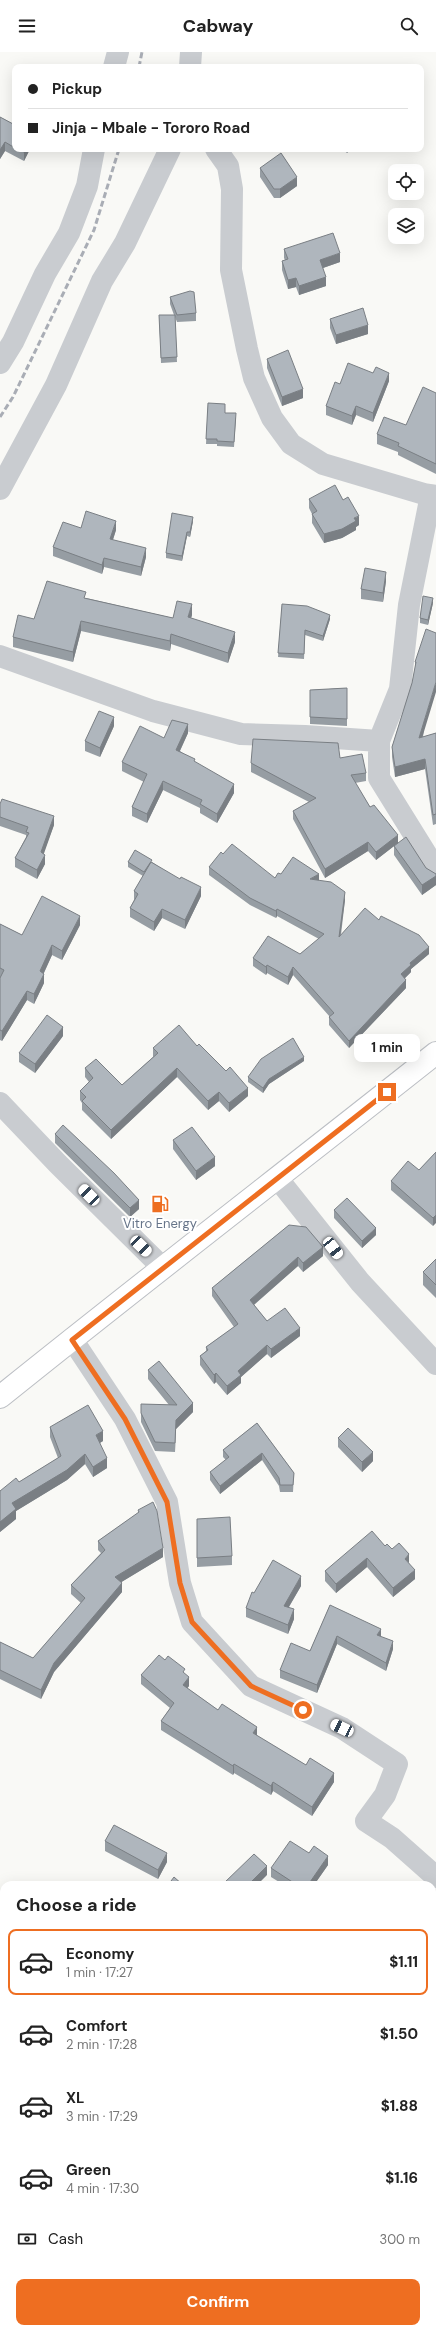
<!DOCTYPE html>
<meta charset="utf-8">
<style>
:root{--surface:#fff;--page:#f2f2f2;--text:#222;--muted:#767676;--line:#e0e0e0;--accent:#ee6e21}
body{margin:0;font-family:"DM Sans",sans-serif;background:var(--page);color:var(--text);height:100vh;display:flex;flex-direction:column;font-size:15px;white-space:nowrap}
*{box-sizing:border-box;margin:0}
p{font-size:13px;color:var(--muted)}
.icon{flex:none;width:22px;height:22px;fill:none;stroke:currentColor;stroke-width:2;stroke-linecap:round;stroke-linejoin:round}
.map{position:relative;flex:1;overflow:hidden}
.side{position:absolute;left:0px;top:1829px;width:436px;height:452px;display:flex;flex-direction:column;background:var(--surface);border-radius:12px 12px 0 0;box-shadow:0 4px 16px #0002}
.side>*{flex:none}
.guide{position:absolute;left:12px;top:12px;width:412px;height:88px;border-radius:8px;box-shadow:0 4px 16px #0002;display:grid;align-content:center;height:88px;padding:0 16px;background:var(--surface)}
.tools{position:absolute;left:388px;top:112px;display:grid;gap:8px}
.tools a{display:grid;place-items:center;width:36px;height:36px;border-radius:8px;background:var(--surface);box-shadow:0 4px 16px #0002;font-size:20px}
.end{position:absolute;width:18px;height:18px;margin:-9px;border:5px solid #ee6e21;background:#fff;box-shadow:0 0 0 2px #fff}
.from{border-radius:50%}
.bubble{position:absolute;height:28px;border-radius:8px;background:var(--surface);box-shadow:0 4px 16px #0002;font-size:13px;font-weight:700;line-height:28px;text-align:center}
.car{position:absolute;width:12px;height:24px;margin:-12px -6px;border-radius:5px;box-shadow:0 0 3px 1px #0007;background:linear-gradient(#fff 24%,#345 0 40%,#fff 0 76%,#345 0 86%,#fff 0)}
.guide b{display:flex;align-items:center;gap:14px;height:38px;font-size:15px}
.guide b+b{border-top:1px solid var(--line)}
.guide i{width:10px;height:10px;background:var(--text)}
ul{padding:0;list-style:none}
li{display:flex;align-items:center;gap:12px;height:66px;margin:0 8px 6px;padding:0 8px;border:2px solid transparent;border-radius:8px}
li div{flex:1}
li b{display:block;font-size:15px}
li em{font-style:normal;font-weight:700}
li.current{border-color:var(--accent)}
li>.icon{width:36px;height:36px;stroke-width:1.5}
h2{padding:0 16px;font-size:18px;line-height:48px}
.pay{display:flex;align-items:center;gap:10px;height:44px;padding:0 16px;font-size:15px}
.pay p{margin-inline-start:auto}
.button{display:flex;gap:8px;margin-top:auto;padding:8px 16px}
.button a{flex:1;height:46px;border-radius:8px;background:var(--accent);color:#fff;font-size:16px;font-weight:700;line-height:46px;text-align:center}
header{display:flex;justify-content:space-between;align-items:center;height:52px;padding:0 16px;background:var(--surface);font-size:18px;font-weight:700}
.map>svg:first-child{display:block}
</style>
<header><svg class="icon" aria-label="menu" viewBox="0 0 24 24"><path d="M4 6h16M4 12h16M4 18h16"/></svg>Cabway<svg class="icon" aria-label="search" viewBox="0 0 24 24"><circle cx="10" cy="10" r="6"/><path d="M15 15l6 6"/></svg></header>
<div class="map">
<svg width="436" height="2281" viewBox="0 0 436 2281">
<rect width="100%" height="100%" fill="#f9f9f6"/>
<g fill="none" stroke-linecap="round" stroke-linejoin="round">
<g stroke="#bcbfc4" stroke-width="24">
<path id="primary" d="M0,1345c144,-116 291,-229 436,-344"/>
</g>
<path stroke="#c9ccd0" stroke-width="22" d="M114,15l4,-15
M190,15l1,-15
M216,97l12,17 4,23 -1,81 16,79 7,29 18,40 19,26 32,20 101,30 12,2
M0,311l13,-21 32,-68 24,-41 18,-47 7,-37
M0,437l56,-104 46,-104 23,-38 45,-94
M431,443l-22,110 -9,84 -21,52v37l57,92
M0,604l153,55 88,23 64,2 74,5
M0,1051l58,61 104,103
M278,1127l82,103 76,82
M72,1287l53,80 42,83 13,81 12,39 59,64 91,42 55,36 -12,31 -19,26 26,17 44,39
M432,2021h4
M0,2058l4,-2"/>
<use href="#primary" stroke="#fff" stroke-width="22"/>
<path stroke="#a9adb5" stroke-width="3" stroke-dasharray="6 3" stroke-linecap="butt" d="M139,15l3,-15
M0,365l13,-20 81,-167 25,-81"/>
</g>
<path fill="#969da3" d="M0,65l15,8v24h15l-6,12 -19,-10 -5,8z
M342,97h8l-3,4z
M260,116l37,18 -17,12h-6l-14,-21z
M284,197l56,13 -17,6 3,18 -27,9 -3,-8 -8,2 -6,-19v-9l3,-1 -1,-2z
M170,245l26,16v8l-19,1 -2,-5 2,45 -16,1 -2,-48h15l-4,-11z
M330,267l38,15 -32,10 -6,-16z
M267,307l36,39 -21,8 -15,-38z
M373,321l16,8 -16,41 -17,-7 -4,10 -26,-10v-9l14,-22z
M436,341v81l-38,-19v-3l-21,-8v-10l29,-9z
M208,351l17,10 11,5 -2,29 -17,-1v-2h-11z
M309,447l34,1 16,25 -3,2v3l-14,8 -18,5 -12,-20v-9l-3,-6z
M193,469l-3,16 -3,-1 -5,25 -16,-3v-5z
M81,476l35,2 -3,10 33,17 -5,19 -37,-9 -2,7 -49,-18v-9z
M386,529l-3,21 -22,-3v-10z
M86,546l87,20 19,-3 -1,3 44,24 -7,21 -57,-19 -1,7 -89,-20 -8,31 -60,-15v-10l21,-18z
M433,551l-5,22 -8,-2v-5z
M282,552l48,15 -7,22 -18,-6 -1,24 -26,-2z
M436,581l-13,104 13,-4v91l-3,1 -8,-56 -30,8 -3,-20v-10l20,-64 3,-13v-8z
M347,636v38l-37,-2v-34z
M114,674l-14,31 -15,-6v-10z
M188,681l-8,18 15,11 39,31 -17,30 -17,-10v-5l-37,-18 -16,33 -15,-7v-9l12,-25 -22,-11v-9l42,-24z
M340,706l26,15v8l-11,2 15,24 28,36 28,25 10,6v11l-14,10 -28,-40v-9l-18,14 -8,-9 -43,27 -32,-59v-8l16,-9 -58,-30v-9z
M0,752l54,21 -11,29 2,10 -8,15 -22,-12v-9l11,-21v-2l-26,-9z
M223,802l52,24 6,-4 38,7 26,19 -4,35 38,-15 50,34 -18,15v3l-6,6 1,10 -57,60 -20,-23v-8h1l-37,-42 -5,10 -21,-12 -1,2 -13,-9v-8l47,-4 19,-15 -42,-23 -1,2 -26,-13 -41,-30v-8z
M128,810h24l49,34 -16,33 -23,-11 -8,13 -24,-14v-9l4,-8v-9l9,-15 -15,-9z
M0,872l22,11 58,-10 -18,35 -10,-5 -8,18v10l-10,21 -7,-4 -25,41 -2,-1z
M63,984l-28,37 -16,-11v-9z
M197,994l51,50 -19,16 -10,-11 -11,9 -31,-33 -66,62 -29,-29v-7l-2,-3v-9l9,-9 -4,-5v-9l37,17 31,-28v-9z
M304,1009l-35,23 -6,9 -15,-11v-5z
M55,1082l84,75 -9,8 -75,-74z
M173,1088l42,26 -19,14 -23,-31z
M436,1100l-3,74 -42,-36v-9l28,-11z
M334,1158l42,25 -14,13 -28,-30z
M289,1173l34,31 -20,16 -5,-6 -44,39 13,16 33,15 -29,22 -4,-4 -26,23v6l-14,12 -11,-13 -2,2 -14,-19v-9l6,-5v-4l28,-20 -22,-31v-8z
M436,1207v39l-13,-13v-13z
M148,1318l45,42 -17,17 -1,23 -20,-1 -14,-29v-18l28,1 -21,-26z
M257,1371l37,50 -1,19h-13l-1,-6 -17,-26 -42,34 -10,-14v-8l16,-12 -3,-3v-7z
M50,1375l53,14 -3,2 7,25 -14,9 -8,-13 -18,16 -51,31v8l-16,13v-41l19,-9 39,-24 -8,-21z
M338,1386l35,23 -11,11 -24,-25z
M138,1458l25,47 -42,25 1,10 -68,80 -13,27 -41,-20v-37l33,16 48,-55 -10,-9v-9l30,-32 -3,-3v-9l40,-28z
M197,1467l35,37v9l-35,2z
M385,1494l7,3 17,14 6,16 -22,18 -26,-30 -31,26 -11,-12v-10z
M301,1534l-12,21 5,12 -6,15 -42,-17v-9l8,-15z
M330,1553l51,32 12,12 -7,22 -49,-27 -20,49 -37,-15v-8l30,-19z
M165,1608l20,14 4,12 -2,2 31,22 39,26 77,46 -22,34 -39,-25 -2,4 -37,-22 -1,2 -72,-45v-9l9,-13 -29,-24v-9z
M105,1789l62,21 -9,17 -53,-28z
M309,1801l19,12 -14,20h-30l-13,-8v-9z
M436,1974v33l-4,-1v-29z
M436,2028v40l-4,-3v-30z
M32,2277h107v4h-107z
M375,2277h57l4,4h-54z"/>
<path fill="#7a7f84" d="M5,90v9l-5,8v-9z
M25,97h5l-6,12v-9z
M347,97h3l-3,4z
M297,125v9l-17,12v-9z
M340,201v9l-20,7v-9z
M326,225v9l-27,9v-9z
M296,226v9l-8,2v-9z
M368,273v9l-32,10v-9z
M389,321v8l-16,41v-9z
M303,337v9l-21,8v-9z
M356,354v9l-4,10v-9z
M359,464v9l-3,2v3l-14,8 -18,5v-9z
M193,465v4l-3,16v-5z
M116,469v9l-6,18v-9z
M187,480v4l-5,25v-5z
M146,496v9l-5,19v-9z
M104,506v9l-2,7v-9z
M386,520v9l-3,21v-9z
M433,546v5l-5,22v-5z
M192,552v11l-4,12v-10z
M330,563v4l-7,22v-5z
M81,569v10l-8,31v-10z
M235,580v10l-7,21v-10z
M171,582v10l-1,7v-10z
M436,630v10l-17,56v-10z
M114,665v9l-14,31v-9z
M188,672v9l-12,26v-9z
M425,707v10l-30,8v-10z
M163,729v9l-16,33v-9z
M234,732v9l-17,30v-9z
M54,764v9l-13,37v-10z
M398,783v8l-22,17v-8z
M368,790v9l-43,27v-9z
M45,803v9l-8,15v-9z
M319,822v8l-9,-3z
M436,824v9l-14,10v-10z
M201,835v9l-16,33v-9z
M345,840v8l-6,44v-7z
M162,857v9l-8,13v-9z
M277,857v7l-1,2v-7z
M80,864v9l-18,35v-9z
M52,893v10l-12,26v-10z
M429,895v7l-18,15v3l-10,10v-8l9,-11z
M267,913v8l-1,2v-8z
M293,915v8l-5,10v-8z
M44,922v9l-10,21v-10z
M406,928v8l-57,60v-7z
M27,939v9l-25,41v-10z
M63,975v9l-28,37v-9z
M304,1005v4l-35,23 -6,9v-5l6,-9z
M177,1016v9l-66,62v-9z
M248,1036v8l-19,16v-9z
M219,1040v9l-11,9v-9z
M215,1105v9l-19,14v-9z
M139,1148v9l-9,8v-9z
M436,1163v8l-3,3v-8z
M376,1176v7l-14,13v-7z
M323,1195v9l-20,16v-9z
M298,1205v9l-48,42v-8z
M300,1276v8l-29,22v-9z
M267,1293v9l-26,23v6l-14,12v-9l11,-15z
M216,1321v9l-2,2v-9z
M193,1351v9l-17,17 -1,23 1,-32z
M103,1379v10l-7,4v-10z
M373,1400v9l-11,11v-10z
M262,1401v7l-42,34v-8z
M85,1402v10l-18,16 -51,31v8l-16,13v-10l12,-19z
M107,1406v10l-14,9v-10z
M163,1496v9l-48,29v-9z
M409,1502v9l-4,-4z
M367,1506v9l-31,26v-9z
M415,1518v9l-22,18v-9z
M301,1524v10l-17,29v-9z
M122,1531v9l-68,80 -13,27v-9l13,-27z
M294,1557v10l-6,15v-9z
M381,1577v8l-4,-2z
M337,1584v8l-20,49v-8z
M393,1589v8l-7,22v-8z
M189,1625v9l-6,8v-9z
M257,1675v9l-4,-3z
M234,1712v9l-1,2v-9z
M334,1721v9l-22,34v-9z
M273,1730v9l-2,4v-9z
M167,1801v9l-9,17v-9z
M328,1804v9l-14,20h-6z
M267,1814v9l-10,10h-9z
M436,1946v8l-4,7v-9z
M4,2091v9l-4,4v-9z
M436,2218v9l-4,6v-9z"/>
<path fill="#afb6bd" stroke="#7a7f84" d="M0,65l15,8v23l-10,-6 -5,8z
M17,97h8l-1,3z
M281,101l16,24 -17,12h-6l-14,-21z
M333,181l7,20 -20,7 6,17 -27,9 -3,-8 -8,2 -6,-19 6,-2 -4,-10z
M190,239l4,1 2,21 -19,2 -7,-18z
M363,256l5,17 -32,10 -6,-16z
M159,263h16l2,42 -16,1z
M288,298l15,39 -21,8 -15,-38z
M348,311l25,10 3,-6 13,6 -16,40 -17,-7 -4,10 -26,-10 9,-24 5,2z
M423,335l13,6v71l-38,-18 1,-3 -22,-9 7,-17 22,8z
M208,351l17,1v9h11l-2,29 -17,-1v-2h-11z
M335,433l8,15 5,-3 11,19 -5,2 2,3 -14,8 -18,5 -12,-20 5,-3 -8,-12z
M86,459l30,10 -6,18 36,9 -5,19 -37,-9 -2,7 -49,-18 10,-25 18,6z
M172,461l21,4 -3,15h-3l-5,24 -16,-3z
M365,516l21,4 -3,21 -22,-4z
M47,529l39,11 -2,6 89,20 4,-17 15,3 -4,13 47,15 -7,21 -57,-19 -1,7 -89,-20 -8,31 -60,-15 5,-22 16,4z
M423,544l10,2 -5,22 -8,-2z
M282,552l25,2 23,9 -7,21 -18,-6 -1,24 -26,-1z
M426,577l10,4v49l-17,56 17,-5v81l-3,1 -8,-56 -30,8 -3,-20 20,-64 4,-21h-1z
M347,636v31l-37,-2v-27z
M99,659l15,6 -14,31 -15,-7z
M172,668l16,4 -12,26 19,9 -1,2 40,23 -17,30 -17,-10 2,-4 -39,-19 -16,33 -15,-7 15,-33 -25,-12 18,-36 24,12z
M253,687l85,4 2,15 22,-4 4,19 -15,2 19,32 4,-2 24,30 -22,17 -8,-10 -43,27 -32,-58 23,-13 -65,-35z
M2,747l52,17 -13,36 4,3 -8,15 -22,-12 14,-25 -3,-1 2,-5 -28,-10v-13z
M406,785l20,31 10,6v2l-14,9 -28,-39z
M232,792l43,34 3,-5 3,1 12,-17 26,17 -9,5 21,3 14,10 -6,45 26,-29 14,12 2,-4 38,19 10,12 -19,16 1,2 -10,9 5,6 -57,61 -20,-24 5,-4 -41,-46 -5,10 -21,-12 -1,2 -13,-9 15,-22 32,18 24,-20 -47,-25 -1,2 -26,-13 -41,-31 12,-15 2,2z
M135,798l17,10 -8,12 -16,-10z
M151,810l29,17 1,-2 20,10 -16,33 -23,-11 -8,13 -24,-14 8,-14 -4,-3z
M42,844l38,20 -18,35 -10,-6 -12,26 4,3 -10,20 -7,-3 -25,40 -2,-1v-52l4,-8 -4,-2v-44l22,11z
M47,963l16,12 -28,37 -16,-11z
M179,973l18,21 2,-2 27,27 4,-4 18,21 -19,15 -10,-11 -11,9 -31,-33 -66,62 -29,-29 4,-4 -6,-6 13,-13 -8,-10 11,-9 26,26 36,-32 -5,-5z
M293,986l11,19 -35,22 -6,9 -15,-11 13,-18z
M63,1073l51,48 25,27 -9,8 -75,-74z
M192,1075l23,30 -19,14 -23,-31z
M436,1100v63l-3,3 -42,-37 17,-20 11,9z
M347,1146l29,30 -14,13 -28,-31z
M289,1173l17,2 17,20 -20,16 -5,-6 -48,43 17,21 18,-13 15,20 -29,21 -4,-4 -29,26 3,4 -14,11 -11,-13 -2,2 -14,-19 8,-6 -2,-3 32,-23 -26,-36z
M436,1207v26l-13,-13z
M159,1309l34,42 -17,17 -1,23 -20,-1 -14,-29v-9l36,1 -29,-35z
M88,1353l15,26 -7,4 11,23 -14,9 -8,-13 -18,16 -55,33 4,6 -16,13v-31l16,-13 3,4 42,-26 -11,-29z
M257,1371l37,50 -1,12h-13l-1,-7 -17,-25 -42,33 -10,-14 19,-15 -6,-7z
M348,1376l25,24 -11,10 -24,-24z
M153,1450l4,9 6,37 -48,29 7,6 -68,80 -13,27 -41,-20v-28l33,16 52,-60 -14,-13 34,-35 -7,-9 41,-29 -1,-2z
M230,1465l2,39 -35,2v-39z
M372,1479l13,15 2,-2 5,5 7,-6 10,11 -4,5 10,11 -22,18 -26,-30 -31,26 -11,-13z
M273,1508l28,16 -17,30 10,3 -6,16 -42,-17 6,-16 2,1z
M330,1553l51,24 -4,6 16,6 -7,22 -49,-27 -20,49 -37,-15 11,-27 19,8z
M159,1603l6,5 3,-4 17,13 -2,3 6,5 -6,8 35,25 4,-6 35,23 -4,6 53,32 4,-7 24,15 -22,34 -39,-25 -2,4 -37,-22 -1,2 -72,-45 13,-18 -33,-28z
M114,1773l53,28 -9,17 -53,-29z
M290,1789l19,12 5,-7 14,10 -20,29h-11l-26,-17z
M254,1802l13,12 -19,19h-24l-1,-1z
M174,1825l9,8h-15z
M436,1887v59l-4,6v-61z
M436,1974v26l-4,-2v-21z
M436,2028v32l-4,-3v-22z
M0,2078l4,5v8l-4,4z
M432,2164l4,2v52l-4,6z
M435,2255l1,1v25h-48l2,-4h42v-16z
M32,2277h107v4h-94v-3l-13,1z
M186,2280v1h-20z"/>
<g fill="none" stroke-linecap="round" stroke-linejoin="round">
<path stroke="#ee6e21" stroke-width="5" d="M303,1658l-52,-24 -59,-64 -12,-39 -13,-81 -42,-83 -53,-79 315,-248"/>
</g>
<defs>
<g id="fuel-bare" transform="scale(1.38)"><path d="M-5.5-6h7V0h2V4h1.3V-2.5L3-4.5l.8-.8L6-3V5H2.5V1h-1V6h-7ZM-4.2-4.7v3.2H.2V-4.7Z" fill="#ee6e21" stroke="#fff" stroke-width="2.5" paint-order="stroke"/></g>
</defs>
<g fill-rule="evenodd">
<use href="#fuel-bare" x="160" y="1152"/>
</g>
<g text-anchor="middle" stroke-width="4" stroke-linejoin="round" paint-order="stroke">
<g font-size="13" fill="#667489" stroke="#fff">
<text x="160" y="1176">Vitro Energy</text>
</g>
</g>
</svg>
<div class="tools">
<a><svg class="icon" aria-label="locate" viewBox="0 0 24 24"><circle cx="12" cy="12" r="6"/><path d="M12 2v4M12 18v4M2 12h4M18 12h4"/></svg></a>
<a><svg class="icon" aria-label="layers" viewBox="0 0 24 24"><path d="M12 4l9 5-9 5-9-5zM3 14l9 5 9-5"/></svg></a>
</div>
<i class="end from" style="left:303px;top:1658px"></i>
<i class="end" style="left:387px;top:1040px"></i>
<div class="bubble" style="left:354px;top:982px;width:66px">1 min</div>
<i class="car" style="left:89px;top:1143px;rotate:315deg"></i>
<i class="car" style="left:141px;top:1194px;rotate:134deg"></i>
<i class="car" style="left:333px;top:1196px;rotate:142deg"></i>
<i class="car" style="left:342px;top:1676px;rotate:295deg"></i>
<div class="guide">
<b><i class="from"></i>Pickup</b>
<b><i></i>Jinja - Mbale - Tororo Road</b>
</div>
<section class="side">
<h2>Choose a ride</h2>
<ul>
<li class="current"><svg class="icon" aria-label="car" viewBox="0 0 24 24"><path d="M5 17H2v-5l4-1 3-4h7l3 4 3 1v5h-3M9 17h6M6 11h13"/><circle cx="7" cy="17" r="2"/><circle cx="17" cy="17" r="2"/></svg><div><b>Economy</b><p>1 min · 17:27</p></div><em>$1.11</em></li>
<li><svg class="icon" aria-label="car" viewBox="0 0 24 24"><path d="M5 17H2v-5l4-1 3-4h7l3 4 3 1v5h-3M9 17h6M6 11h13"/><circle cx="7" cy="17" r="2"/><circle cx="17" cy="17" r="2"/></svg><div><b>Comfort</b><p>2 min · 17:28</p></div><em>$1.50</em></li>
<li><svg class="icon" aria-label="car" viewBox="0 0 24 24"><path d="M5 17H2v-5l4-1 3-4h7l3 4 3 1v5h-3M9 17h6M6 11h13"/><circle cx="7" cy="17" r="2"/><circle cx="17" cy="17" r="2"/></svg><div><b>XL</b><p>3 min · 17:29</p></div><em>$1.88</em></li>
<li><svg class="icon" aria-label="car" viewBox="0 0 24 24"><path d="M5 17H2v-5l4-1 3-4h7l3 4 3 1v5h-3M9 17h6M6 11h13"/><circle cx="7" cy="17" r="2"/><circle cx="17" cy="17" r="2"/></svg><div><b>Green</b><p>4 min · 17:30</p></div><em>$1.16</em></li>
</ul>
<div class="pay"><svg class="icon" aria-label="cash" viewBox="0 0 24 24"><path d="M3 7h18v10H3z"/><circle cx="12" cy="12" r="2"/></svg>Cash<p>300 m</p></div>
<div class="button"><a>Confirm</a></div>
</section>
</div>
